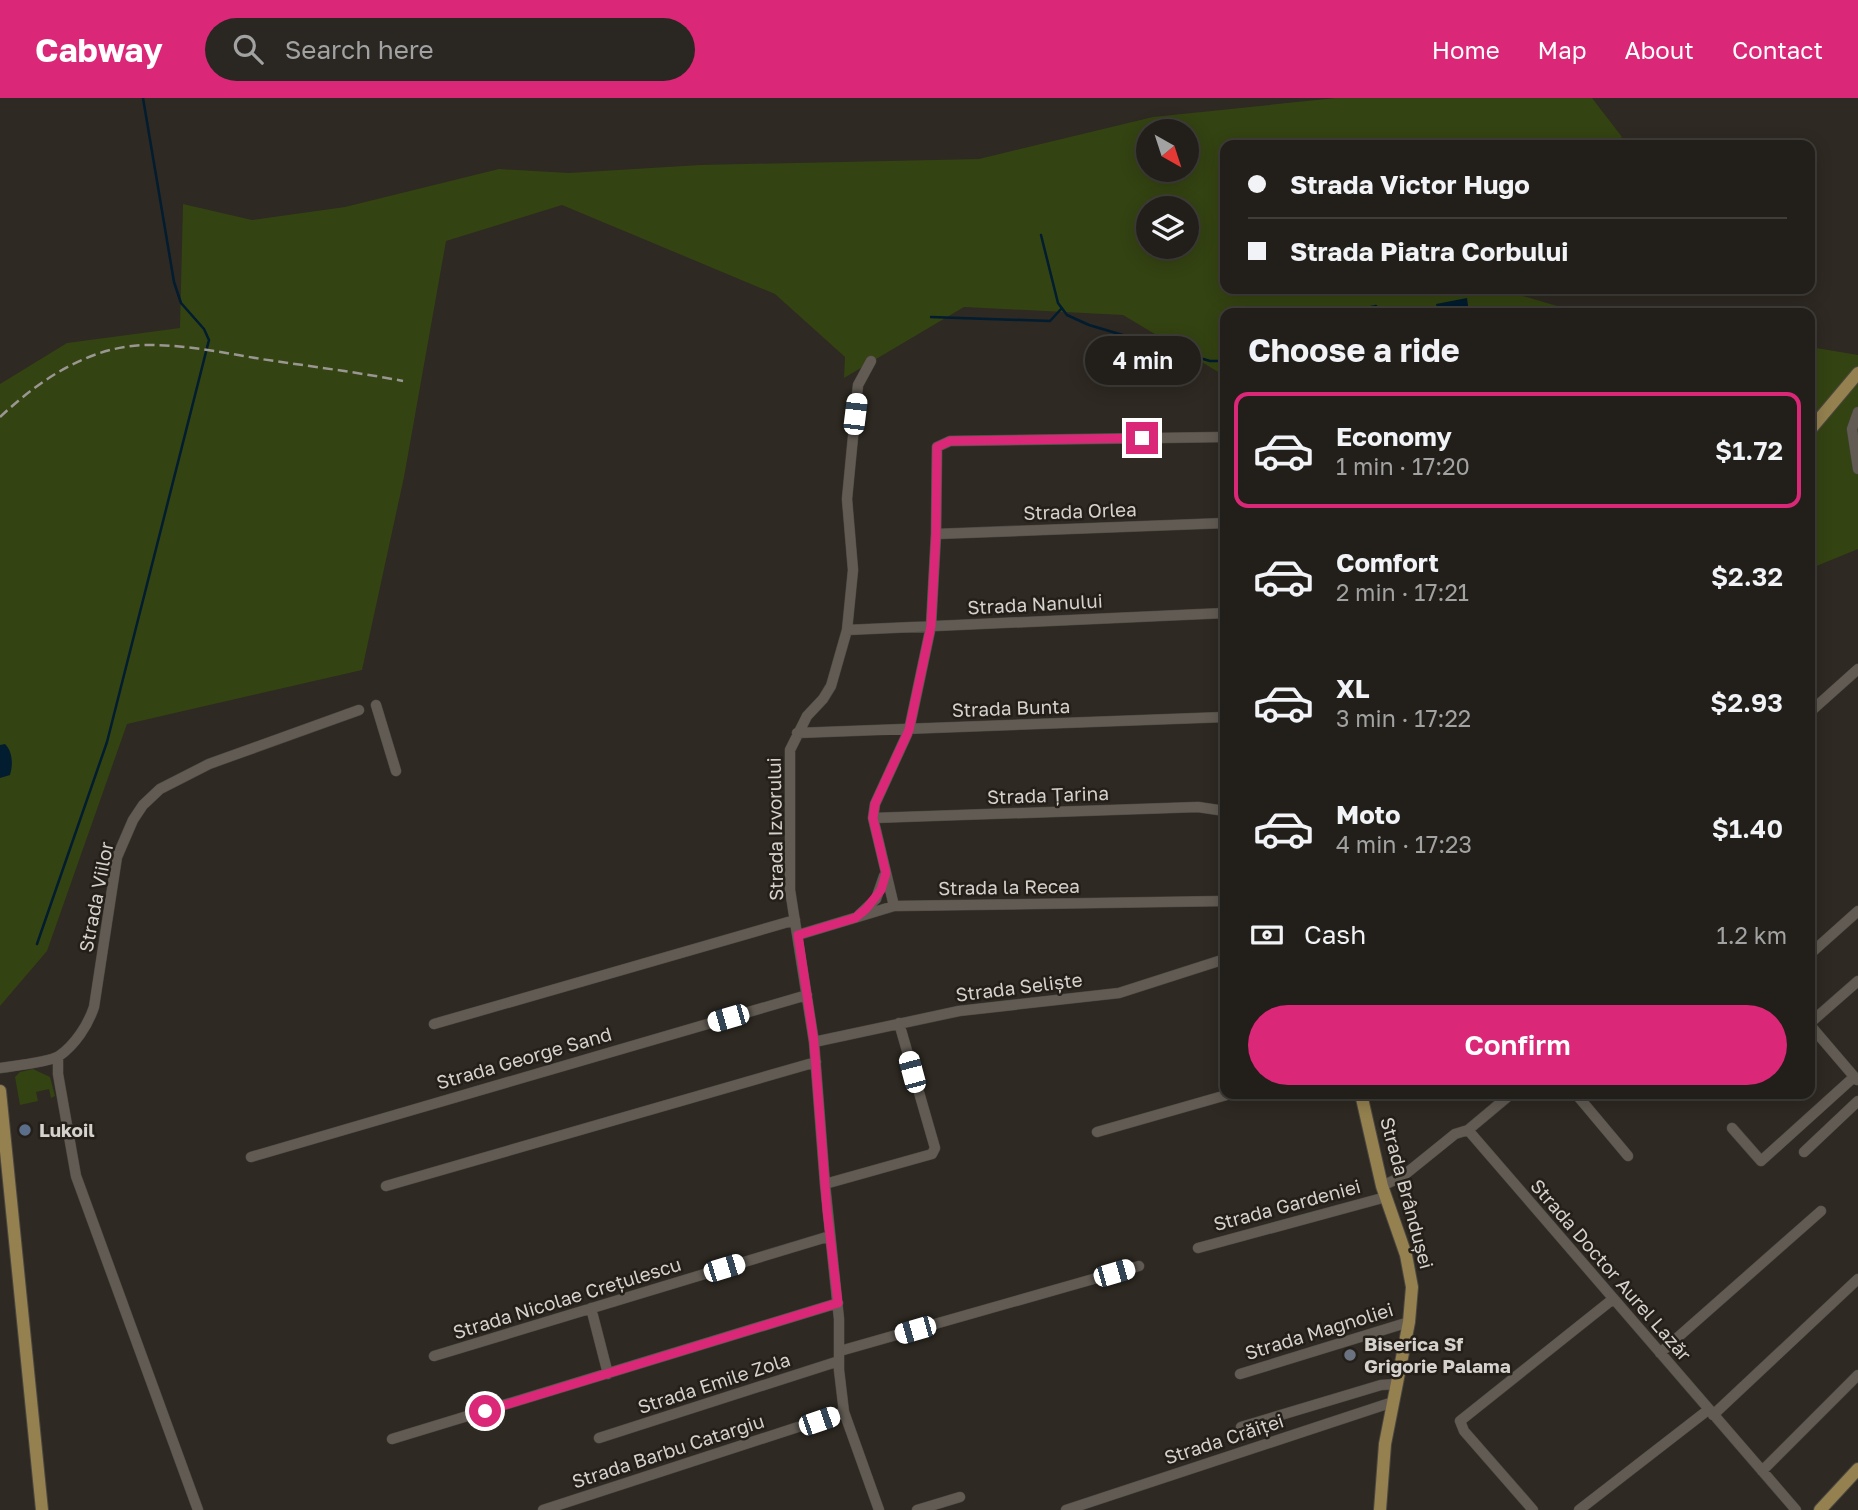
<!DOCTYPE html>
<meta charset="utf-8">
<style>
:root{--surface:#221f1a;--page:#2a2723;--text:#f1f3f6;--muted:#a2a2a2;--line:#3f3d39;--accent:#db2777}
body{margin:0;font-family:"Golos Text",sans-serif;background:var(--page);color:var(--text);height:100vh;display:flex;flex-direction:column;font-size:26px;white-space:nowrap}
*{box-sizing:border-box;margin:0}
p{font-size:23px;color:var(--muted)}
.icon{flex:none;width:38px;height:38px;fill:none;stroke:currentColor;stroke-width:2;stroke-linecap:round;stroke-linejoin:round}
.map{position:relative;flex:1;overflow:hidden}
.side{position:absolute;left:1220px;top:210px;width:595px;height:791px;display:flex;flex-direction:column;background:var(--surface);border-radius:14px;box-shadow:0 4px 18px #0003,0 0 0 2px var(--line)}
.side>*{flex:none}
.hud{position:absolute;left:1220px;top:42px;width:595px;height:154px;border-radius:14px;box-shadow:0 4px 18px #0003,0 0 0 2px var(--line);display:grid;align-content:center;height:154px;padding:0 28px;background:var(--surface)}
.needle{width:46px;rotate:141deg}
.buttons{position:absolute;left:1136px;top:21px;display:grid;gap:14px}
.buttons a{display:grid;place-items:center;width:63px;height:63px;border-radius:50%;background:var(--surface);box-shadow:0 4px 18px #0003,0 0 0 2px var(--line);font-size:35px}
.end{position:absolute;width:32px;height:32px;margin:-16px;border:9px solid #db2777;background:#fff;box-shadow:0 0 0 4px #fff}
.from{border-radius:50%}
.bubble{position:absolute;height:49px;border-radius:24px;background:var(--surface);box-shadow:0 4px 18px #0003,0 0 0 2px var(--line);font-size:23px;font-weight:600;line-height:49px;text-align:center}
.car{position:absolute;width:21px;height:42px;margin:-21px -10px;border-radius:9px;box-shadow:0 0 5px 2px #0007;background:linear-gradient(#fff 24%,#345 0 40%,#fff 0 76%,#345 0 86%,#fff 0)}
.hud b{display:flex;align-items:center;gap:24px;height:66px;font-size:26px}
.hud b+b{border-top:2px solid var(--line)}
.hud i{width:18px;height:18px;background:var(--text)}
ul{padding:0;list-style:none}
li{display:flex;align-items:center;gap:21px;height:116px;margin:0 14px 10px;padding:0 14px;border:4px solid transparent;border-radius:14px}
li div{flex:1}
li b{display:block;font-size:26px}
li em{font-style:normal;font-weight:600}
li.current{border-color:var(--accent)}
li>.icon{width:63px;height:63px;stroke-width:1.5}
h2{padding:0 28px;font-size:32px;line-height:84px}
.pay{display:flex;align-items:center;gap:18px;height:77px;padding:0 28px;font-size:26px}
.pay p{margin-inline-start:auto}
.button{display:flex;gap:14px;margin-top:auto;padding:14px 28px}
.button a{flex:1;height:80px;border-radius:42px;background:var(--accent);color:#fff;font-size:28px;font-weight:600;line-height:80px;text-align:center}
header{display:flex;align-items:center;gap:42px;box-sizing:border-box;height:98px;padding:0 35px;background:var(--accent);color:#fff}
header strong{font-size:33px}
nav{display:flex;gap:38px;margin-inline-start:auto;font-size:24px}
.search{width:490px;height:63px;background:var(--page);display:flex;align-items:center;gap:18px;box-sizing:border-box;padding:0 24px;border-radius:38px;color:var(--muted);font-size:26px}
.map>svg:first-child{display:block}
</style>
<header>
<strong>Cabway</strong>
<div class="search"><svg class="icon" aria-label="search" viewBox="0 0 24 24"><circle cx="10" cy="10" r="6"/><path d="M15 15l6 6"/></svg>Search here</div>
<nav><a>Home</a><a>Map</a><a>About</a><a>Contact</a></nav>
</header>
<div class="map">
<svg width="1858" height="1412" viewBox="0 0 1858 1412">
<rect width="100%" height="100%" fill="#2e2922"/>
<path fill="#344312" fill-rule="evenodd" d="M1336,0h256l30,39 -9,8h-388v144h274l82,24h-356v63l-102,-61 -159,-8 -120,71 1,-21 -70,-63 -213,-89 -116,36 -42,236 -42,193 -235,54 -80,227 -47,55v-622l67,-41 113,-15 3,-124 69,16 93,-13 154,-38 70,4 131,-8 279,-6 174,-42zM1148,33h38v39h-38zM1148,110h38v39h-38z
M1810,249l48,8v194l-44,18 -4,-4z
M33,971l17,8 5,19 -4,2 -2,-9 -13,3 2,9 -18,4 -5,-28 5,-5z"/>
<path fill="#021c30" d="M1467,200l2,15h-31l-2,-9z
M5,646c8,8 8,21 5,31l-10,3v-33z"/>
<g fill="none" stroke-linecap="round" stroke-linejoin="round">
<path stroke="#021c30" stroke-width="2.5" d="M1041,137l17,68 9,12 22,10 121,36h15
M1343,215l33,-7 6,7
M931,219l119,4 12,-13
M37,846l70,-202 102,-402 -5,-11 -23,-26 -7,-21 -31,-184"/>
<g stroke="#4b4741" stroke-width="11">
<path id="minor" d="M871,263l-13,24 -11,114 6,71 -6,60 -16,56 -8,13 -16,17 -17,34v140l24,152 11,142 14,135v51l5,42 35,98
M1858,314l-6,17 6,40
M936,436l289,-11
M847,532l378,-17
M376,607l20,66
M1810,614l48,-43
M797,635l428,-16
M873,720l325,-11 27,4
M894,808l-21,-88 2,-14 34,-74 22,-104 5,-92 1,-87 13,-6 275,-4
M859,817l17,-16 8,-23
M798,837l96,-29 331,-5
M1810,856l48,-43
M1810,925l48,-42
M434,926l361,-104
M1810,927l47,55
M814,944l145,-31 160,-18 106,-34
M58,959v17l18,102 122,334
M0,970c13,-2 50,-6 59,-12 16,-11 29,-31 35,-49l23,-150 16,-37 10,-15 17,-16 49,-25 150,-54
M1576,996l52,62
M1732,1030l29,33 93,-84
M1468,1032l328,380
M1097,1034l133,-38
M1804,1054l54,-51
M251,1059l556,-162
M825,1086l107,-30 3,-6 -36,-125
M386,1088l430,-124
M1382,1088l21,-10 52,-42 13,-4 43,-36
M1198,1150l188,-51
M591,1210l17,66
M840,1253l299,-85
M1660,1255l161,-142
M434,1258l396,-120
M1240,1276l169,-52
M1713,1317l145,-136
M1241,1329l140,-42 16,-1
M599,1340l240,-77
M392,1341l446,-136
M1762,1373l96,-96
M543,1412l301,-98
M917,1412l43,-13
M1066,1412l327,-108
M1533,1412l-69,-79 -4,-10 153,-122
M1579,1412l129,-100"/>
</g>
<g stroke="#4b4741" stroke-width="14">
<path id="major" d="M1810,332l48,-57
M0,993l42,419
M1361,996l21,92 24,69 6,32 -3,35 -24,122 -5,66
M1820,1412l38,-41"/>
</g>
<use href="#minor" stroke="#615b53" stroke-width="10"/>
<use href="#major" stroke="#94814f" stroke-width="12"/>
<path stroke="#9a9691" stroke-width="2.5" stroke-dasharray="10 5" stroke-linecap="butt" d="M0,319c43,-40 94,-74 155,-72 36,1 71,8 106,14 47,7 95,13 142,22"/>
</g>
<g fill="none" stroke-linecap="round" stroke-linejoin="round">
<path stroke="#db2777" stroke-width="9" d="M485,1313l353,-108 -11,-93 -13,-168 -16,-107 57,-17 11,-9 15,-19 5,-17 -13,-55 2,-14 34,-74 22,-104 5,-92 1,-87 13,-6 192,-3"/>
</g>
<circle fill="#5c6f8a" stroke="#241f18" stroke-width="2.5" cx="25" cy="1032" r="7"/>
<circle fill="#6b7280" stroke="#241f18" stroke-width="2.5" cx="1350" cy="1257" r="7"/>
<g text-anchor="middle" stroke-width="5" stroke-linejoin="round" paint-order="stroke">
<g font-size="19" fill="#d5d1cd" stroke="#241f18">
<text transform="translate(1080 413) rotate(-2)" y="7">Strada Orlea</text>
<text transform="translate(1035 506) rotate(-3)" y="7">Strada Nanului</text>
<text transform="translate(1011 610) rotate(-2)" y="7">Strada Bunta</text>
<text transform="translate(1048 697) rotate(-2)" y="7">Strada Țarina</text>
<text transform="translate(775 731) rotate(-91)" y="7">Strada Izvorului</text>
<text transform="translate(1009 789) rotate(-1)" y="7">Strada la Recea</text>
<text transform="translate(96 799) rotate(-79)" y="7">Strada Viilor</text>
<text transform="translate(1019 889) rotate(-7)" y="7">Strada Seliște</text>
<text transform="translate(524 960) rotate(-16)" y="7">Strada George Sand</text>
<text transform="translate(1407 1095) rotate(75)" y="7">Strada Brândușei</text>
<text transform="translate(1287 1107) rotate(-15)" y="7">Strada Gardeniei</text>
<text transform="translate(1611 1172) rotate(49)" y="7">Strada Doctor Aurel Lazăr</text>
<text transform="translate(567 1200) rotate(-17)" y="7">Strada Nicolae Crețulescu</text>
<text transform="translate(1319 1233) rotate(-17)" y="7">Strada Magnoliei</text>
<text transform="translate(714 1285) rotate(-18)" y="7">Strada Emile Zola</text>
<text transform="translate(1224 1341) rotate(-18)" y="7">Strada Crăiței</text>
<text transform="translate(668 1353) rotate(-18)" y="7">Strada Barbu Catargiu</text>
</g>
<g font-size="19" font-weight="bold" fill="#d5d1cd" stroke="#241f18" text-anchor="start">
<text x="39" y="1039">Lukoil</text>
<text x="1364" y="1253">Biserica Sf<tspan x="1364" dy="22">Grigorie Palama</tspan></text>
</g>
</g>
</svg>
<div class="buttons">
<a><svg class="needle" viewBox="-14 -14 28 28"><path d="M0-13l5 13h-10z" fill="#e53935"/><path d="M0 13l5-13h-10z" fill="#a2a2a2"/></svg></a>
<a><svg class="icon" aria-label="layers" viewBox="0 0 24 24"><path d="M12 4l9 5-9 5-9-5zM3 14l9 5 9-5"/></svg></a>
</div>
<i class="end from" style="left:485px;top:1313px"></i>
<i class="end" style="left:1142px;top:340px"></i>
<div class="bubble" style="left:1085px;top:238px;width:116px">4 min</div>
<i class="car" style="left:855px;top:316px;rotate:7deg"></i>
<i class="car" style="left:728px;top:920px;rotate:254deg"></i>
<i class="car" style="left:912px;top:974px;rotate:345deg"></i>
<i class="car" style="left:724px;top:1170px;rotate:73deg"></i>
<i class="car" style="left:1114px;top:1175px;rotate:74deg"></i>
<i class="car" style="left:915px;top:1232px;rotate:254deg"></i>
<i class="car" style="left:819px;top:1323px;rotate:71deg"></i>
<div class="hud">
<b><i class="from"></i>Strada Victor Hugo</b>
<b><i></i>Strada Piatra Corbului</b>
</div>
<section class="side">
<h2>Choose a ride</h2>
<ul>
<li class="current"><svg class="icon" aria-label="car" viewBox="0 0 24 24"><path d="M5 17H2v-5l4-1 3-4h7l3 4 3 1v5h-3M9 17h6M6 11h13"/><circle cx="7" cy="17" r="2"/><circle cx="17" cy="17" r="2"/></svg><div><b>Economy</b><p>1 min · 17:20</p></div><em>$1.72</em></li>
<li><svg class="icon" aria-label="car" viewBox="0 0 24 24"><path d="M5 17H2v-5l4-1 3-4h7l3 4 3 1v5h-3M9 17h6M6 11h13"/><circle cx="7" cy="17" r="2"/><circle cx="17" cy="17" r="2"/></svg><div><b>Comfort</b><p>2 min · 17:21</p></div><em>$2.32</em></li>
<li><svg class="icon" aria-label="car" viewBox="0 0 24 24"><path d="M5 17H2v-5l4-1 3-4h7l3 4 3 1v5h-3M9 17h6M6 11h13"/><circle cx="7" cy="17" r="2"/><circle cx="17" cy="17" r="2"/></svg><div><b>XL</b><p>3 min · 17:22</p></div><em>$2.93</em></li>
<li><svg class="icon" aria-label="car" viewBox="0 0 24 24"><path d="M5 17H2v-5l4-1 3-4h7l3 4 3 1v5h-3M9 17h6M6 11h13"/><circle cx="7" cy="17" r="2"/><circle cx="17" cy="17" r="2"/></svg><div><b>Moto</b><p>4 min · 17:23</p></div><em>$1.40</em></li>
</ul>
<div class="pay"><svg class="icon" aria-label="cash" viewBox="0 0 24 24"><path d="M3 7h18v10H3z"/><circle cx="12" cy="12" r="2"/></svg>Cash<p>1.2 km</p></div>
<div class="button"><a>Confirm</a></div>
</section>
</div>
